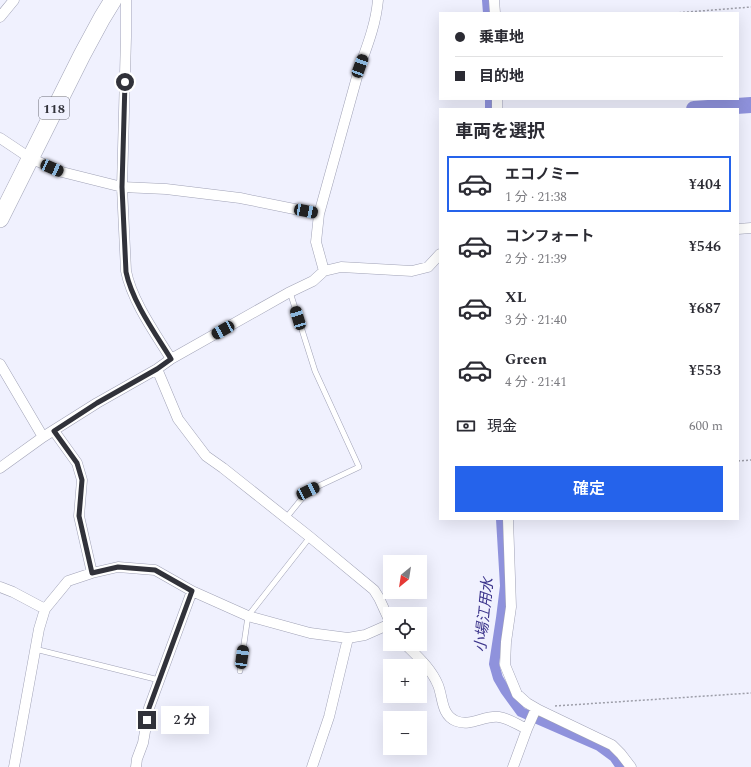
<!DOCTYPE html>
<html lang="ja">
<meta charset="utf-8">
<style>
:root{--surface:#fff;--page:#f7f7f7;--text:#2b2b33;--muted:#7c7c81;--line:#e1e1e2;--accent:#2563eb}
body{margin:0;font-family:Spectral,"Noto Sans JP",serif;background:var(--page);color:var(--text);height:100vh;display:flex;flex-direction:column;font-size:15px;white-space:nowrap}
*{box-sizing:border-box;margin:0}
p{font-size:13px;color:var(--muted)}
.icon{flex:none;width:22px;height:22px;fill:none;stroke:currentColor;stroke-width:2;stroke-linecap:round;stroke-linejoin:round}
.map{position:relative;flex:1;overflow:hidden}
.side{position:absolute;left:439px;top:108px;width:300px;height:412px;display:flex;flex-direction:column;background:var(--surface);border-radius:0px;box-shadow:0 4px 16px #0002}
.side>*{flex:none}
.guide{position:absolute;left:439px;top:12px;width:300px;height:88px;border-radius:0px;box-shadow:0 4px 16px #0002;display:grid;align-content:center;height:88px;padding:0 16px;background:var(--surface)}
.needle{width:26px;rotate:210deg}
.fabs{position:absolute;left:383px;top:555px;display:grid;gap:8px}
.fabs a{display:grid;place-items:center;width:44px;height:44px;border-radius:0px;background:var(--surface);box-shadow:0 4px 16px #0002;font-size:20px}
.end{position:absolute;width:18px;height:18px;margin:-9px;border:5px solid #31323a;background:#fff;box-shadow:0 0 0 2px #fff}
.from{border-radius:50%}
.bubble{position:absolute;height:28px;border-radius:0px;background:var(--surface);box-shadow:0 4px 16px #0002;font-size:13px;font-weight:600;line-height:28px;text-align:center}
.car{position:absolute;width:12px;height:24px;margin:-12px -6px;border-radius:5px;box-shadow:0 0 3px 1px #0007;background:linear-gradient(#222 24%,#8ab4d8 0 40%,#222 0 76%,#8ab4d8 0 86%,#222 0)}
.guide b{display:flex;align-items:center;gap:14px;height:38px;font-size:15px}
.guide b+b{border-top:1px solid var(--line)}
.guide i{width:10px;height:10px;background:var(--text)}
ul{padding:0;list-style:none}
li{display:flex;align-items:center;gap:12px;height:56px;margin:0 8px 6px;padding:0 8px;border:2px solid transparent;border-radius:0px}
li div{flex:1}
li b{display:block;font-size:15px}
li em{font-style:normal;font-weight:600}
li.on{border-color:var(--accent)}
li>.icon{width:36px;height:36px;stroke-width:1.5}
h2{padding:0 16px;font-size:18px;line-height:48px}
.pay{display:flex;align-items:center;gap:10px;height:44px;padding:0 16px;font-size:15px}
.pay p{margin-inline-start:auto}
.cta{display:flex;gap:8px;margin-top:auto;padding:8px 16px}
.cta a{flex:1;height:46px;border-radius:0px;background:var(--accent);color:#fff;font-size:16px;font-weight:600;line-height:46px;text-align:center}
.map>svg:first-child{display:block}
</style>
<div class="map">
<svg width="751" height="767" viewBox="0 0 751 767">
<rect width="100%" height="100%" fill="#f0f1fe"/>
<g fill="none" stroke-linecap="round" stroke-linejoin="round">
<path stroke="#8f92dc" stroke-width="10" d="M487,0l1,13
M490,99v10
M501,519l4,67 -4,32 -7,46 4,14 7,12 16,22 78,34 15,11 7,10"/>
<path stroke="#8f92dc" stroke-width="16" d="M694,109l57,-4"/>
<g stroke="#a0a2b6" stroke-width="6">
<path id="service" d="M286,518l22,-27 51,-24 -44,-96 -25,-79
M35,649l124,31
M240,671l8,-55 62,-79"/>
</g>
<g stroke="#a0a2b6" stroke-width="11">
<path id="minor" d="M126,0v37l-4,150 4,84c6,30 29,62 45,88
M494,0l1,13
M0,17l14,-17
M497,99v10
M0,138l30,20 32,14 60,15 44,2 74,9 79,16
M738,229l13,-1
M324,271l-8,-29 3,-28 41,-148c8,-22 16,-43 18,-66
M0,364l43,73
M157,369l21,50 28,37 17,12 87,69 64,53 5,8 11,24
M54,431l23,32 5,17 -3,36 13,57
M0,468l43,-31 54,-34 60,-34 14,-10 117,-66 25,-12 11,-10 17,-4 71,4 16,-4 12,-13
M508,519l3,88 -5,35 -1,23 12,29 10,9 12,7 73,35 9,9 10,13
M0,587l13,5 32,17
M405,644c12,12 26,24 33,41 5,12 3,30 18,36 15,6 28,-6 43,-4 9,1 19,8 28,12
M14,767l25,-138 6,-20 23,-28 24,-8 26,-6 37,3 37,21 56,25 62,17 38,5 17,-3 25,-11
M136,767l1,-8 6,-16 6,-35 43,-117
M312,767l17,-50 19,-79
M513,767l14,-38 7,-16"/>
</g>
<g stroke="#a0a2b6" stroke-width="18">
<path id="trunk" d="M0,219l82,-164 20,-37 11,-18"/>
</g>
<path stroke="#9d9ea9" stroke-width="1.5" stroke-dasharray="2 2" stroke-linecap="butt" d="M675,13l76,-6
M738,461l13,-1
M555,706l196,-13"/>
<use href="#service" stroke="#fff" stroke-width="5"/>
<use href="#minor" stroke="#fff" stroke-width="10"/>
<use href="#trunk" stroke="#fff" stroke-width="17"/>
</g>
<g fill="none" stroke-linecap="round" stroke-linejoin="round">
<path stroke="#31323a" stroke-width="5" d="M125,82l-3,105 4,85c6,29 29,61 45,87l-14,10 -60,34 -43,28 23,32 5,17 -3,36 13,57 26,-6 37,3 37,21 -43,117 -2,12"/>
</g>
<g text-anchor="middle" stroke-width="4" stroke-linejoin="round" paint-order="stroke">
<rect fill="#f0f1fe" stroke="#6a6b75" stroke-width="1" x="39" y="97" width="30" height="22" rx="3"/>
<g font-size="13" font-weight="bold" fill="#31323a">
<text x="54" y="113">118</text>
</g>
<g font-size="15" font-style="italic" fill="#3c358c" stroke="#f0f1fe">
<text transform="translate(484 615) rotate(-84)" y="5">小場江用水</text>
</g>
</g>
</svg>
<div class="fabs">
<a><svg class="needle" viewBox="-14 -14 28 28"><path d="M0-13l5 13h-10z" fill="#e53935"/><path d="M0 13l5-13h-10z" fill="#7c7c81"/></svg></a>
<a><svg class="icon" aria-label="locate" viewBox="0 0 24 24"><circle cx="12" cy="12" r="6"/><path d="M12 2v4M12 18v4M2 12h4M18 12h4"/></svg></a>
<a>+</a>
<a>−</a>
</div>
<i class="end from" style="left:125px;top:82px"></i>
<i class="end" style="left:147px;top:720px"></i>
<div class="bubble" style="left:161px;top:706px;width:48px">2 分</div>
<i class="car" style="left:360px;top:66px;rotate:20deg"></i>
<i class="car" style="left:52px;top:168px;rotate:114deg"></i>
<i class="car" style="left:306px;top:211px;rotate:101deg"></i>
<i class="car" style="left:298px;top:318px;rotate:343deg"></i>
<i class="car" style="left:223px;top:330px;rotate:241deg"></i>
<i class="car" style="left:308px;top:491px;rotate:64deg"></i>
<i class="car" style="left:242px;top:657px;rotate:8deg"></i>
<div class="guide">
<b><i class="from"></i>乗車地</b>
<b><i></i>目的地</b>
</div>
<section class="side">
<h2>車両を選択</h2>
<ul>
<li class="on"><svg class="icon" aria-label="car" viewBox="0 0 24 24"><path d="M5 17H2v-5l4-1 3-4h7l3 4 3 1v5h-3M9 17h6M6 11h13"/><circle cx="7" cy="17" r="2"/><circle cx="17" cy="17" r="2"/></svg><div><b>エコノミー</b><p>1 分 · 21:38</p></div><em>¥404</em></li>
<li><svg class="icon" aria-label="car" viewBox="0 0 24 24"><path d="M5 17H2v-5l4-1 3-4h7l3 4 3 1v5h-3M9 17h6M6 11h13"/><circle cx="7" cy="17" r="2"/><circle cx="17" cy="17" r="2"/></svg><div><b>コンフォート</b><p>2 分 · 21:39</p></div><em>¥546</em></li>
<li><svg class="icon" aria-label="car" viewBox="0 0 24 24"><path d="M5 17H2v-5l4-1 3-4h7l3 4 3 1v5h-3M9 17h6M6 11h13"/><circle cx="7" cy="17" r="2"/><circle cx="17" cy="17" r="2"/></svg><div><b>XL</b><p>3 分 · 21:40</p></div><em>¥687</em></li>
<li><svg class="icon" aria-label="car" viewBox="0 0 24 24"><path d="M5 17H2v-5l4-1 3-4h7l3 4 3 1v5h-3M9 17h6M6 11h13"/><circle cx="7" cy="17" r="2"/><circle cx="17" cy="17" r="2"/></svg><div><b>Green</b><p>4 分 · 21:41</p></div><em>¥553</em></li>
</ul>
<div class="pay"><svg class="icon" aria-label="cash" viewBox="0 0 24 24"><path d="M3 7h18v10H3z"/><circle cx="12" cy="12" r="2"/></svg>現金<p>600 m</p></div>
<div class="cta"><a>確定</a></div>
</section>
</div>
